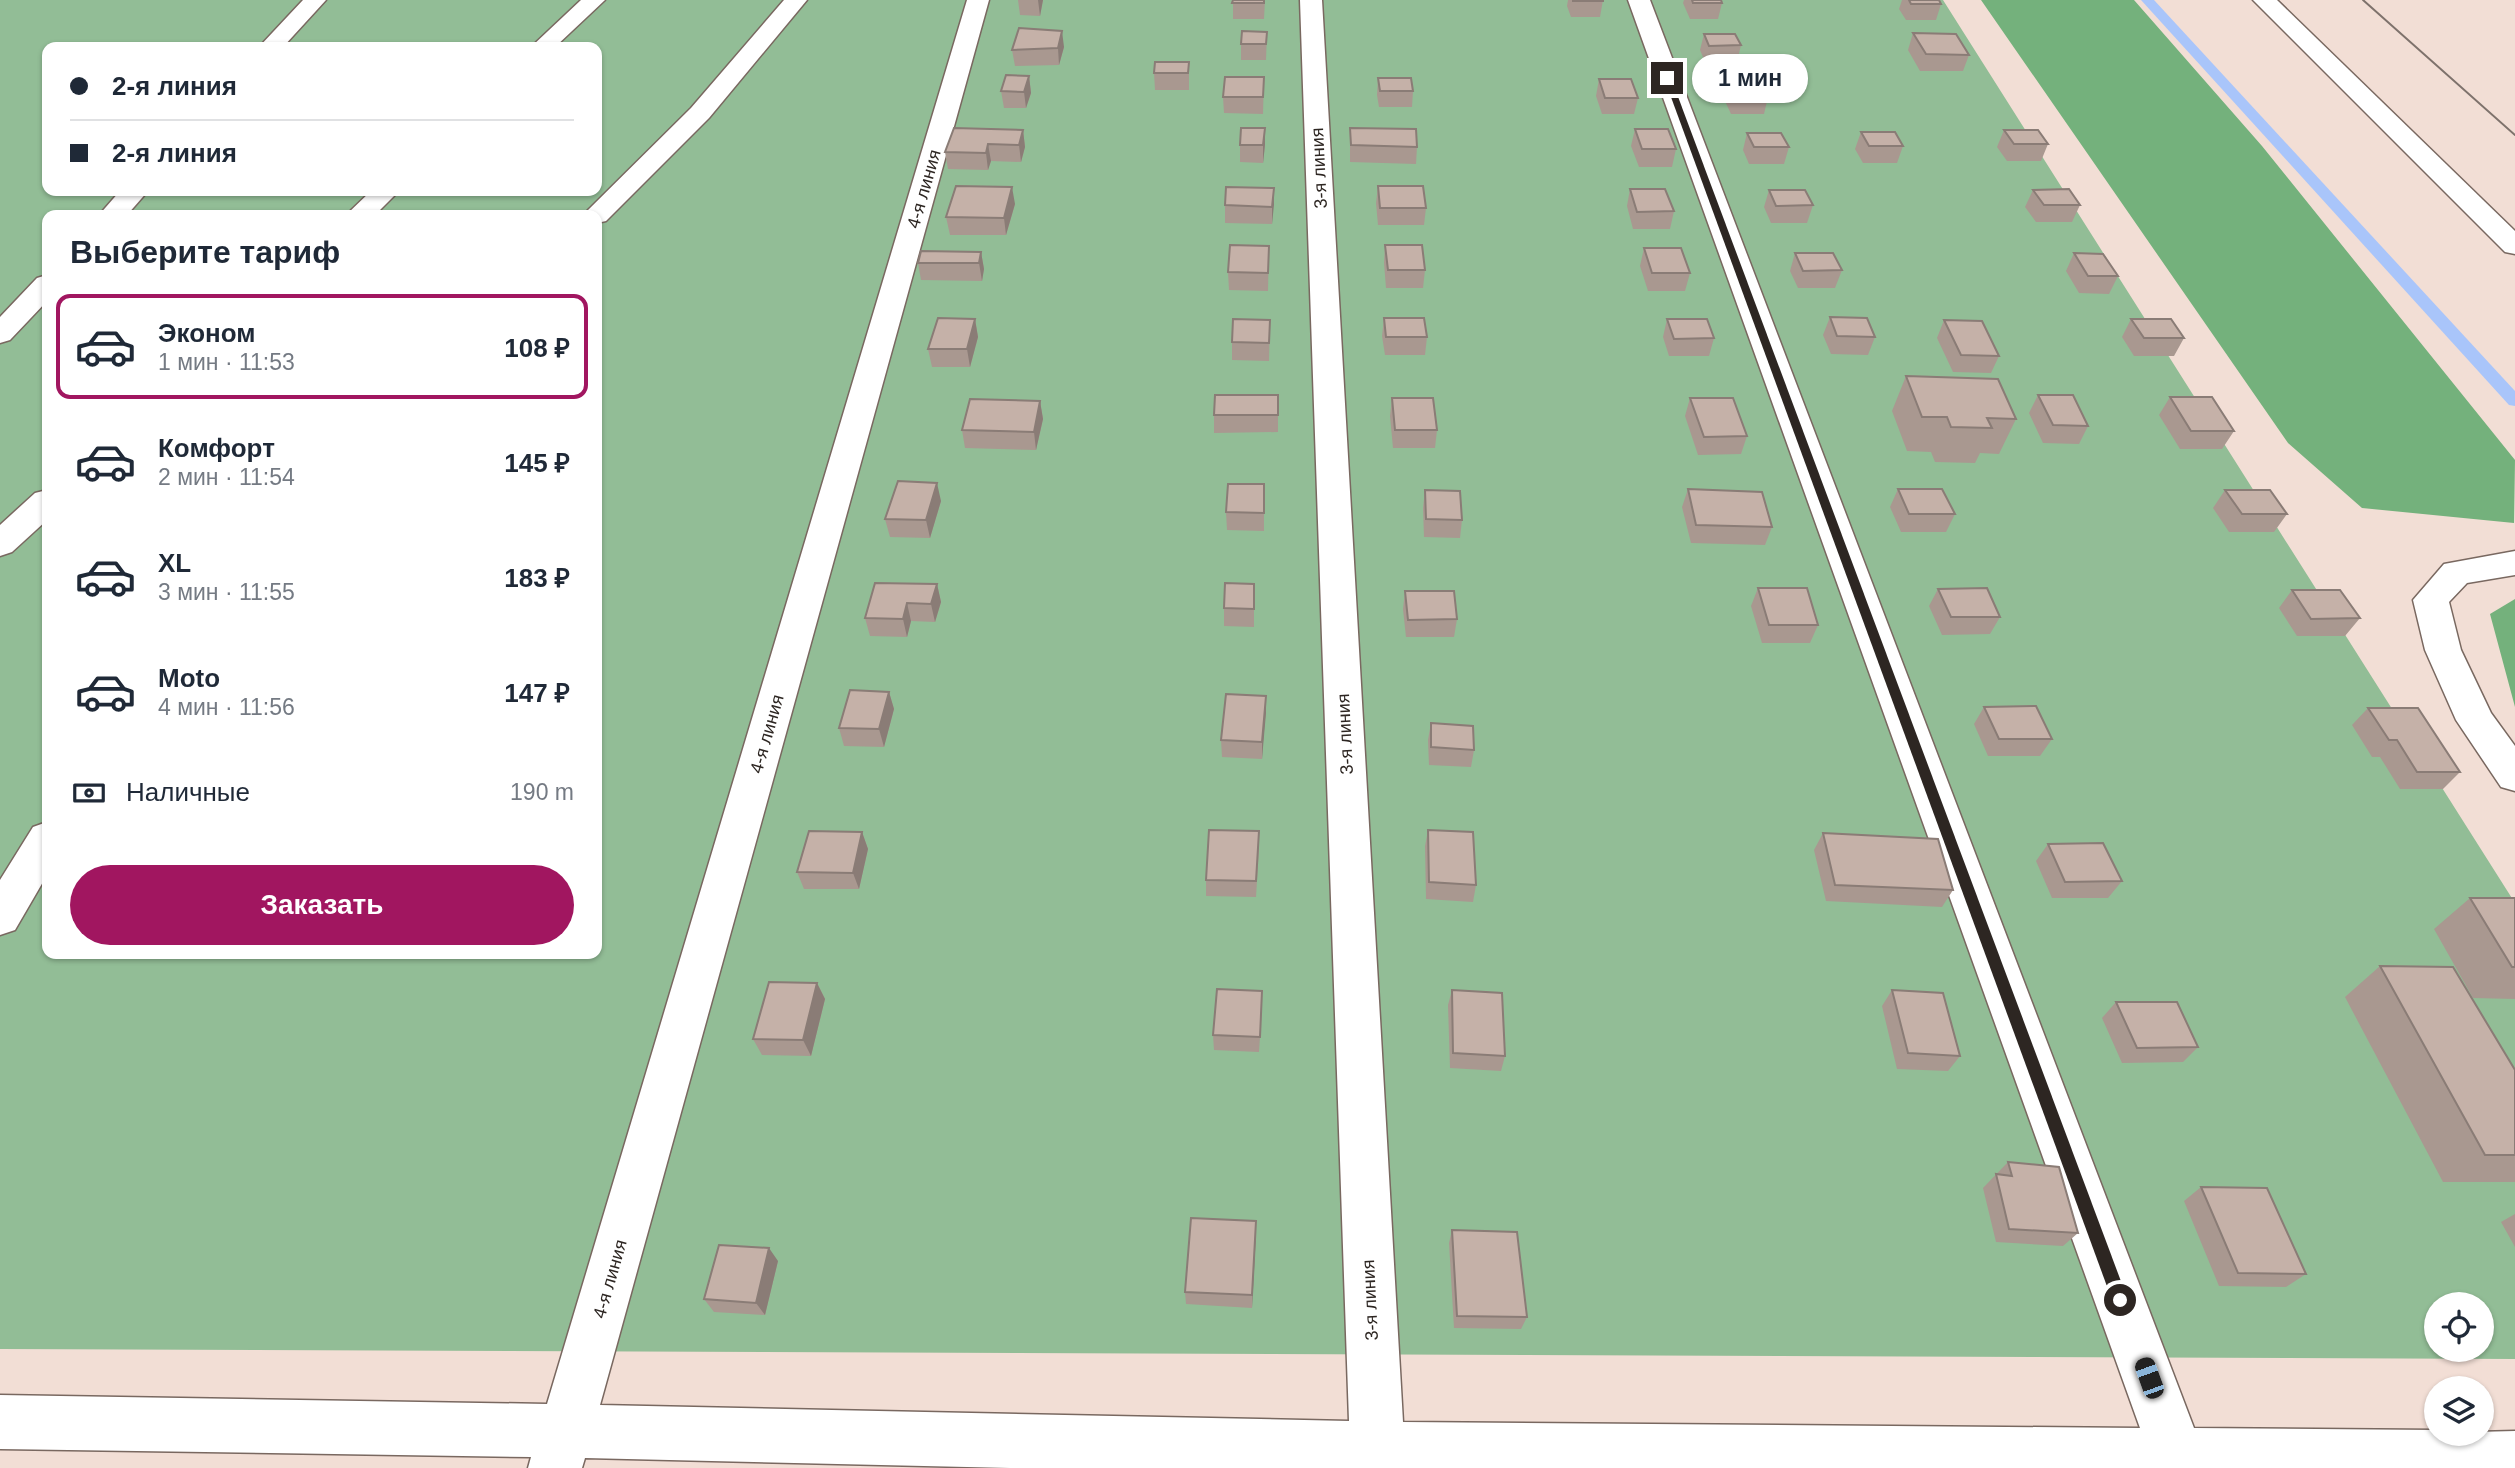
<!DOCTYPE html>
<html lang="ru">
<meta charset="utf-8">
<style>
:root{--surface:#fff;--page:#f2f2f3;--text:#1f2937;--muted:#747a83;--line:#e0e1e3;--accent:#a11660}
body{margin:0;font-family:Helvetica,sans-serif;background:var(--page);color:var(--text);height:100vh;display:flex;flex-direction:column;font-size:26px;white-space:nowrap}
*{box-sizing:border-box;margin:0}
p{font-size:23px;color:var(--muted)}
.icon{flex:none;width:38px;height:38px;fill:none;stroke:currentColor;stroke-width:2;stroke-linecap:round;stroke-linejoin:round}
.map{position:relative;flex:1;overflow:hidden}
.panel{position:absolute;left:42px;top:210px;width:560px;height:749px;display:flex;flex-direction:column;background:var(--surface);border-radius:14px;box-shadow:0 2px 5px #0004}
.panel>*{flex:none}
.top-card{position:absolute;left:42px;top:42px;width:560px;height:154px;border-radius:14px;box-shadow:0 2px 5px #0004;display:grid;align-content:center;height:154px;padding:0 28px;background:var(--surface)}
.fabs{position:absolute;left:2424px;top:1292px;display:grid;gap:14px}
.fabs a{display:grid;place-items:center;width:70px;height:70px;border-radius:50%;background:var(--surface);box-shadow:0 2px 5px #0004;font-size:35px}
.end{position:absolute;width:32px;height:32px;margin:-16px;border:9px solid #2d2622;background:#fff;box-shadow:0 0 0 4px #fff}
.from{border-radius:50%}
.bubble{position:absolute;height:49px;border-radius:24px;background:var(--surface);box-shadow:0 2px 5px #0004;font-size:23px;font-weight:800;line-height:49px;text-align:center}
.car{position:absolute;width:21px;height:42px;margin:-21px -10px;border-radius:9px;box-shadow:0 0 5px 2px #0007;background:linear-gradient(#222 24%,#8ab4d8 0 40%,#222 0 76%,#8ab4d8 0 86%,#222 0)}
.top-card b{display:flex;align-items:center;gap:24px;height:66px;font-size:26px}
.top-card b+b{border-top:2px solid var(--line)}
.top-card i{width:18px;height:18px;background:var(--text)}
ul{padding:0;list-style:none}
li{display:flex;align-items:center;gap:21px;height:105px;margin:0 14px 10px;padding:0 14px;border:4px solid transparent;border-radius:14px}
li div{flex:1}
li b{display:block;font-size:26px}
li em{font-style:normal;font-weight:800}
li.on{border-color:var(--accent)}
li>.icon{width:63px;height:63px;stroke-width:1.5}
h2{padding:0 28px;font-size:32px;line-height:84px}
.pay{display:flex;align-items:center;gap:18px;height:77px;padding:0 28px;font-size:26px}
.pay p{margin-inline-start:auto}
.cta{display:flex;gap:14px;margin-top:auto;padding:14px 28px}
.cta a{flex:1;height:80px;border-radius:42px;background:var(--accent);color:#fff;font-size:28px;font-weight:800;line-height:80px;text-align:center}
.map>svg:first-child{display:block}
</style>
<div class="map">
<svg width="2515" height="1468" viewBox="0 0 2515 1468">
<rect width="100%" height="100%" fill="#f2ded5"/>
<path fill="#92bd96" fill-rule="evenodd" d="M0,0h1943l572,903v456l-2515,-10zM47,47h550v144h-550zM47,215h550v739h-550zM2436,1304h46v45h-46z"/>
<path fill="#74b17c" d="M1981,0h153l128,146 253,314 -1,63 -152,-15 -74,-65z
M2515,599v108l-25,-93z"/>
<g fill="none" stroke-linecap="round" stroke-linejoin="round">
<path fill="#a9c5fa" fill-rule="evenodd" d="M2141,0h13l361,391v15l-6,-1z"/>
<g stroke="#796860" stroke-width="3">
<path id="service" d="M303,0h23l-43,47h-24z
M581,0h24l-50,47h-24z
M784,0h23l-98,118 -103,103 -9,2v-8h-14l108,-107z
M967,0h22l-389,1405 749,16 -49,-1421h22l81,1422 737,6 -512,-1428h22l544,1428 242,2v3l79,-2v37h-1505l-425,-10 -3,10h-54l3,-11 -531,-8v-54l547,9z
M120,191h28l-21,24h-28z
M371,191h28l-24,24h-29z
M47,275v26l-37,39 -10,3v-26l37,-39z
M47,490v30l-35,32 -12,4v-31l35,-32z
M2515,551v24l-48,8 -18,19 12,48 30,63 24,33v45l-14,-4 -45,-67 -31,-70 -12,-50 31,-36z
M47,822v53l-32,55 -15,5v-55l33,-53z"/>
</g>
<g stroke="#796860" stroke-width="3">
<path id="primary" d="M2253,0h24l238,231v23l-10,-2z"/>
</g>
<use href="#service" fill="#fff" fill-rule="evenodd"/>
<use href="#primary" fill="#fff" fill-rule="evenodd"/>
<path stroke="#7e726c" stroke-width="2" d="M2363,0l152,135"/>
</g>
<path fill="#a99890" d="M1018,0h25l-3,16 -20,-1z
M1233,0h32l-1,19h-31z
M1568,0h35l-3,17h-29l-4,-11z
M1684,0h37l1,3 -4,16h-28l-7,-16z
M1902,0h37l2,4 -5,16h-30l-7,-11z
M1267,32l-1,28h-25v-16z
M1913,33l56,22 -6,16h-43l-12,-21z
M1704,34l37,11 -4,17h-32l-5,-12z
M1064,47l-5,18 -44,1 -3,-16z
M1189,62v28h-34l-1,-17z
M1006,75l23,1 2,17 -5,15h-22l-3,-17z
M1264,77l-1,37 -39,-1 -1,-16z
M1378,78l35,13 -1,16h-33l-2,-12z
M1599,79l39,19 -4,16h-32l-6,-18z
M1729,84l39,13 -4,17h-33l-6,-13z
M1350,128l67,19 -1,17 -66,-2z
M1635,129l41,20 -4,18h-33l-8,-21z
M1023,130l2,17 -4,15 -30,-1 -3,9 -40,-1 -3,-17z
M2004,130l44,14 -7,17h-34l-10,-14z
M1861,132l42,14 -6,17h-34l-8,-14z
M1747,133l42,14 -5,17h-35l-6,-14z
M1240,145h25l-2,18 -23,-1z
M1378,186l48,22 -2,17h-46l-2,-22z
M1274,188l-2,36 -47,-1v-18z
M1630,189l44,22 -4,18h-37l-6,-23z
M1769,190l44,15 -6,18h-36l-7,-16z
M2033,190l47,15 -8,17h-36l-11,-15z
M1015,204l-9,31h-56l-4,-18z
M1385,245l40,25 -2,18h-37l-2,-25z
M1269,246l-1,45 -39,-1 -1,-18z
M1644,248l46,25 -5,18h-37l-8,-25z
M981,252l3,17 -2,12 -61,-1 -3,-17z
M1795,253l47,17 -7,18h-37l-8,-17z
M2074,253l44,23 -9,18 -30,-1 -13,-22z
M1830,317l45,20 -7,18 -37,-1 -8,-19z
M1384,318l43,19 -2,18h-40l-3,-19z
M975,319l3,18 -8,30h-38l-4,-18z
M1667,319l47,19 -5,18h-40l-6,-19z
M2131,319l53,19 -10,18h-40l-12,-19z
M1270,320l-1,41 -37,-1v-18z
M1944,320l55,36 -8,17 -38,-1 -16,-34z
M1906,376l110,43 -17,35 -19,-1 -5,10 -40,-1 -4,-10 -24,-1 -15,-40z
M2038,395l50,31 -9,18 -36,-1 -14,-30z
M2170,397l64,34 -12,18h-42l-21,-34z
M1392,398l45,32 -2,18h-42l-3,-32z
M1690,398l57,38 -6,18 -43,1 -13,-39z
M1040,401l3,18 -7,31 -71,-2 -3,-18z
M1214,415h64v17l-64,1z
M1264,484v47l-37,-1 -1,-18z
M1688,489l84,38 -7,18 -74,-2 -9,-36z
M1898,489l57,25 -9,18h-45l-11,-25z
M1425,490l37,30 -2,18 -36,-1 -1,-29z
M2225,490l62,24 -13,18h-45l-16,-24z
M941,501l-11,37 -40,-1 -5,-18z
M937,584l4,18 -6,20 -24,-1 -4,16 -37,-1 -5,-18z
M1254,584v43l-30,-1v-18z
M1758,588l60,37 -8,18h-48l-11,-37z
M1938,589l62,28 -10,17 -48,1 -13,-29z
M2292,590l68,28 -15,18h-48l-18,-28z
M1405,591l52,28 -3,18h-48l-3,-28z
M889,692l5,17 -10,38 -40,-1 -5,-18z
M1266,696l-4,63 -40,-2 -1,-17z
M1984,707l68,32 -12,17h-52l-14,-32z
M2368,708l92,64 -17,17h-43l-20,-32h-8l-20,-32z
M1431,723l43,27 -3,17 -42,-2 -1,-25z
M1428,830l48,55 -3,17 -47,-3 -1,-53z
M862,832l6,17 -9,40h-55l-7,-17z
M1823,833l130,57 -11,17 -116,-6 -12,-51z
M2048,844l74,37 -14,17h-56l-16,-37z
M1259,848l-3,49 -50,-1v-16z
M2470,898h45v101l-42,-1 -39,-69z
M2380,966l135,104v112h-72l-98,-185z
M817,983l8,16 -14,57 -49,-1 -9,-16z
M1452,990l53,66 -4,15 -51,-3 -2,-63z
M1892,990l68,66 -12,15 -51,-2 -15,-63z
M2116,1002l82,45 -15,15 -61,1 -20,-45z
M1262,1007l-3,45 -45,-2 -1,-15z
M2008,1162l70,71 -15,13 -67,-4 -13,-54z
M2201,1187l105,87 -20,13 -67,-1 -35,-85z
M2515,1214v33l-14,-25z
M1256,1221l-4,87 -66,-4 -1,-12z
M1452,1230l75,87 -6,12 -67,-1 -5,-85z
M778,1261l-13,54 -51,-3 -10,-13z"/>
<path fill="#8a7c76" d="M1038,0h5l-3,16z
M1062,31l2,16 -5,18 -1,-17z
M1029,76l2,17 -5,15 -2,-16z
M1265,128v17l-2,18v-18z
M1023,130l2,17 -4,15 -2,-17z
M988,144l3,17 -3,9 -2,-17z
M1012,187l3,17 -9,31 -2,-17z
M1274,188v17l-2,19v-17z
M981,252l3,17 -2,12 -3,-18z
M975,319l3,18 -8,30 -3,-18z
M1040,401l3,18 -7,31 -2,-18z
M937,483l4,18 -11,37 -4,-18z
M937,584l4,18 -6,20 -4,-18z
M907,603l4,18 -4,16 -4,-18z
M889,692l5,17 -10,38 -5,-18z
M1266,696v17l-4,46v-17z
M862,832l6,17 -9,40 -6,-16z
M817,983l8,16 -14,57 -8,-16z
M1256,1221v13l-4,74v-13z
M769,1248l9,13 -13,54 -9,-12z"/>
<path fill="#c5b1a8" stroke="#8a7c76" stroke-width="2" d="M1233,0h31v3h-32z
M1573,0h30v1h-30z
M1692,0h29l1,3h-29z
M1909,0h30l2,4h-30z
M1019,28l43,3 -4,17 -46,2z
M1242,31l25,1 -1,12h-25z
M1913,33l43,1 13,21 -43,-1z
M1704,34h31l6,11 -32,1z
M1155,62h34l-1,11h-34z
M1006,75l23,1 -5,16 -23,-1z
M1225,77h39l-1,20h-40z
M1378,78h33l2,13h-33z
M1599,79h32l7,19h-33z
M1729,84h33l6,13h-33z
M954,128l69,2 -4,15 -31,-1 -2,9 -41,-1z
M1241,128h24l-2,17h-23z
M1350,128l66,1 1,18 -66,-2z
M1635,129h33l8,20h-34z
M2004,130h34l10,14h-34z
M1861,132h34l8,14h-34z
M1747,133h34l8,14h-35z
M956,186l56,1 -8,31 -58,-1z
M1378,186h45l3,22h-46z
M1226,187l48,1 -2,19 -47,-2z
M1630,189h35l9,22 -37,1z
M2069,189l11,16h-36l-11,-15z
M1769,190h36l8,15 -37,1z
M1230,245l39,1 -1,27 -40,-1z
M1385,245h37l3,25h-37z
M1644,248h37l9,25h-38z
M921,251l60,1 -2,11h-61z
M1795,253h38l9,17 -39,1z
M2074,253l29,1 15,22h-30z
M1830,317l37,1 8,19 -38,-1z
M938,318l37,1 -8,30h-39z
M1384,318h40l3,19h-41z
M1233,319l37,1 -1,23 -37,-1z
M1667,319h40l7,19 -40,1z
M2131,319h40l13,19h-40z
M1944,320l38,1 17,35 -38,-1z
M1906,376l92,3 18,40 -29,-1 5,10 -41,-1 -4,-10h-25z
M1215,395h63v20h-64z
M2038,395h35l15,31 -35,-1z
M2170,397h42l22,34h-43z
M1392,398h41l4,32h-42z
M1690,398h43l14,38 -43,1z
M970,399l70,2 -6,31 -72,-2z
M898,481l39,2 -11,37 -41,-1z
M1228,484h36v29l-38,-1z
M1688,489l74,3 10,35 -76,-2z
M1898,489h44l13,25h-46z
M1425,490l35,1 2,29 -36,-1z
M2225,490h45l17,24h-45z
M875,583l62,1 -6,20 -24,-1 -4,16 -38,-1z
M1225,583l29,1v25l-30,-1z
M1758,588h49l11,37h-49z
M1987,588l13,29h-49l-13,-28z
M2292,590h48l20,28 -49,1z
M1405,591h49l3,28 -49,1z
M850,690l39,2 -10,37 -40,-1z
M1226,694l40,2 -4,46 -41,-2z
M2036,706l16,33h-53l-15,-32z
M2368,708h50l42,64h-43l-20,-32h-8z
M1431,723l42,3 1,24 -43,-3z
M1209,830l50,1 -3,50 -50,-1z
M1428,830l45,2 3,53 -47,-3z
M809,831l53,1 -9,41 -56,-1z
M1823,833l115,6 15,51 -118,-5z
M2103,843l19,38 -57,1 -17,-38z
M2470,898h45v69h-3z
M2380,966l73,1 62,103v85h-30z
M769,982l48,1 -14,57 -50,-1z
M1217,989l45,2 -2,46 -47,-2z
M1452,990l50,3 3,63 -52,-3z
M1892,990l51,3 17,63 -52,-3z
M2116,1002h61l21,45 -61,1z
M2008,1162l51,5 19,66 -69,-4 -13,-55 16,2z
M2201,1187l66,1 39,86 -68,-1z
M1191,1218l65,3 -4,74 -67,-3z
M1452,1230l65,2 10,85 -70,-1z
M719,1245l50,3 -13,55 -52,-4z"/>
<path fill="#2d2622" d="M1667,76l4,2 457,1222 -3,5 -5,2 -5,-2 -3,-5 -448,-1222z"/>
<g text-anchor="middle" stroke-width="5" stroke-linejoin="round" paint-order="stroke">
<g font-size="18" fill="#2d2622" stroke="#fff">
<text transform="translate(1319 168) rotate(-93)" y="6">3-я линия</text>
<text transform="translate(924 189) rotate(-74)" y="6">4-я линия</text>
<text transform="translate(767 734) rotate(-74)" y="6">4-я линия</text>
<text transform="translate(1345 734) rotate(-93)" y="6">3-я линия</text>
<text transform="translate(610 1279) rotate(-74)" y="6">4-я линия</text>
<text transform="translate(1370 1300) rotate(-93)" y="6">3-я линия</text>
</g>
</g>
</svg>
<div class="fabs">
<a><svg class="icon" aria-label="locate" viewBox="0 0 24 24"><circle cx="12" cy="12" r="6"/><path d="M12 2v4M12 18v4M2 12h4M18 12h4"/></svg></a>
<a><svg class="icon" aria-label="layers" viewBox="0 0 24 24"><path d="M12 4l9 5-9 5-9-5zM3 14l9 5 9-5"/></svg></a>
</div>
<i class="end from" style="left:2120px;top:1300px"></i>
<i class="end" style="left:1667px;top:78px"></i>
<div class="bubble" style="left:1692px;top:54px;width:116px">1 мин</div>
<i class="car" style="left:2149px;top:1378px;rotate:340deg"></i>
<div class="top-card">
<b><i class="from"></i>2-я линия</b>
<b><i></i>2-я линия</b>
</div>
<section class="panel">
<h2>Выберите тариф</h2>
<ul>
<li class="on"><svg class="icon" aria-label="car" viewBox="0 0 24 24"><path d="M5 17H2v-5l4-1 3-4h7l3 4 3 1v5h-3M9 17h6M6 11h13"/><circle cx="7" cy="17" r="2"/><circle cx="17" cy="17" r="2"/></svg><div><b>Эконом</b><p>1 мин · 11:53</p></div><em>108 ₽</em></li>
<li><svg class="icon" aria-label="car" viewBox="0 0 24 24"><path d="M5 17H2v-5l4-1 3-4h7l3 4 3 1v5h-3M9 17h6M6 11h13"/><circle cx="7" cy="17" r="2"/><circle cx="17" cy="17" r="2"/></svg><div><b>Комфорт</b><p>2 мин · 11:54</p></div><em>145 ₽</em></li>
<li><svg class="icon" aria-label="car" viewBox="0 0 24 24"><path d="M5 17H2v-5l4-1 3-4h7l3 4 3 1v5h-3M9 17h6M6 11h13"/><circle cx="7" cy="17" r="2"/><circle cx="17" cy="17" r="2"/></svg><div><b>XL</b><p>3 мин · 11:55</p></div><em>183 ₽</em></li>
<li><svg class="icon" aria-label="car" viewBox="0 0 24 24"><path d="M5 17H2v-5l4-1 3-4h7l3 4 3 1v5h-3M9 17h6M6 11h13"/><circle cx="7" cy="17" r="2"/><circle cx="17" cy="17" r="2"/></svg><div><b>Moto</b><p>4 мин · 11:56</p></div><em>147 ₽</em></li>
</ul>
<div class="pay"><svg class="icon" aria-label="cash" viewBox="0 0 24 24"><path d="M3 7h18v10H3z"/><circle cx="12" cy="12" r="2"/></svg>Наличные<p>190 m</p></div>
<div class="cta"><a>Заказать</a></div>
</section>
</div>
